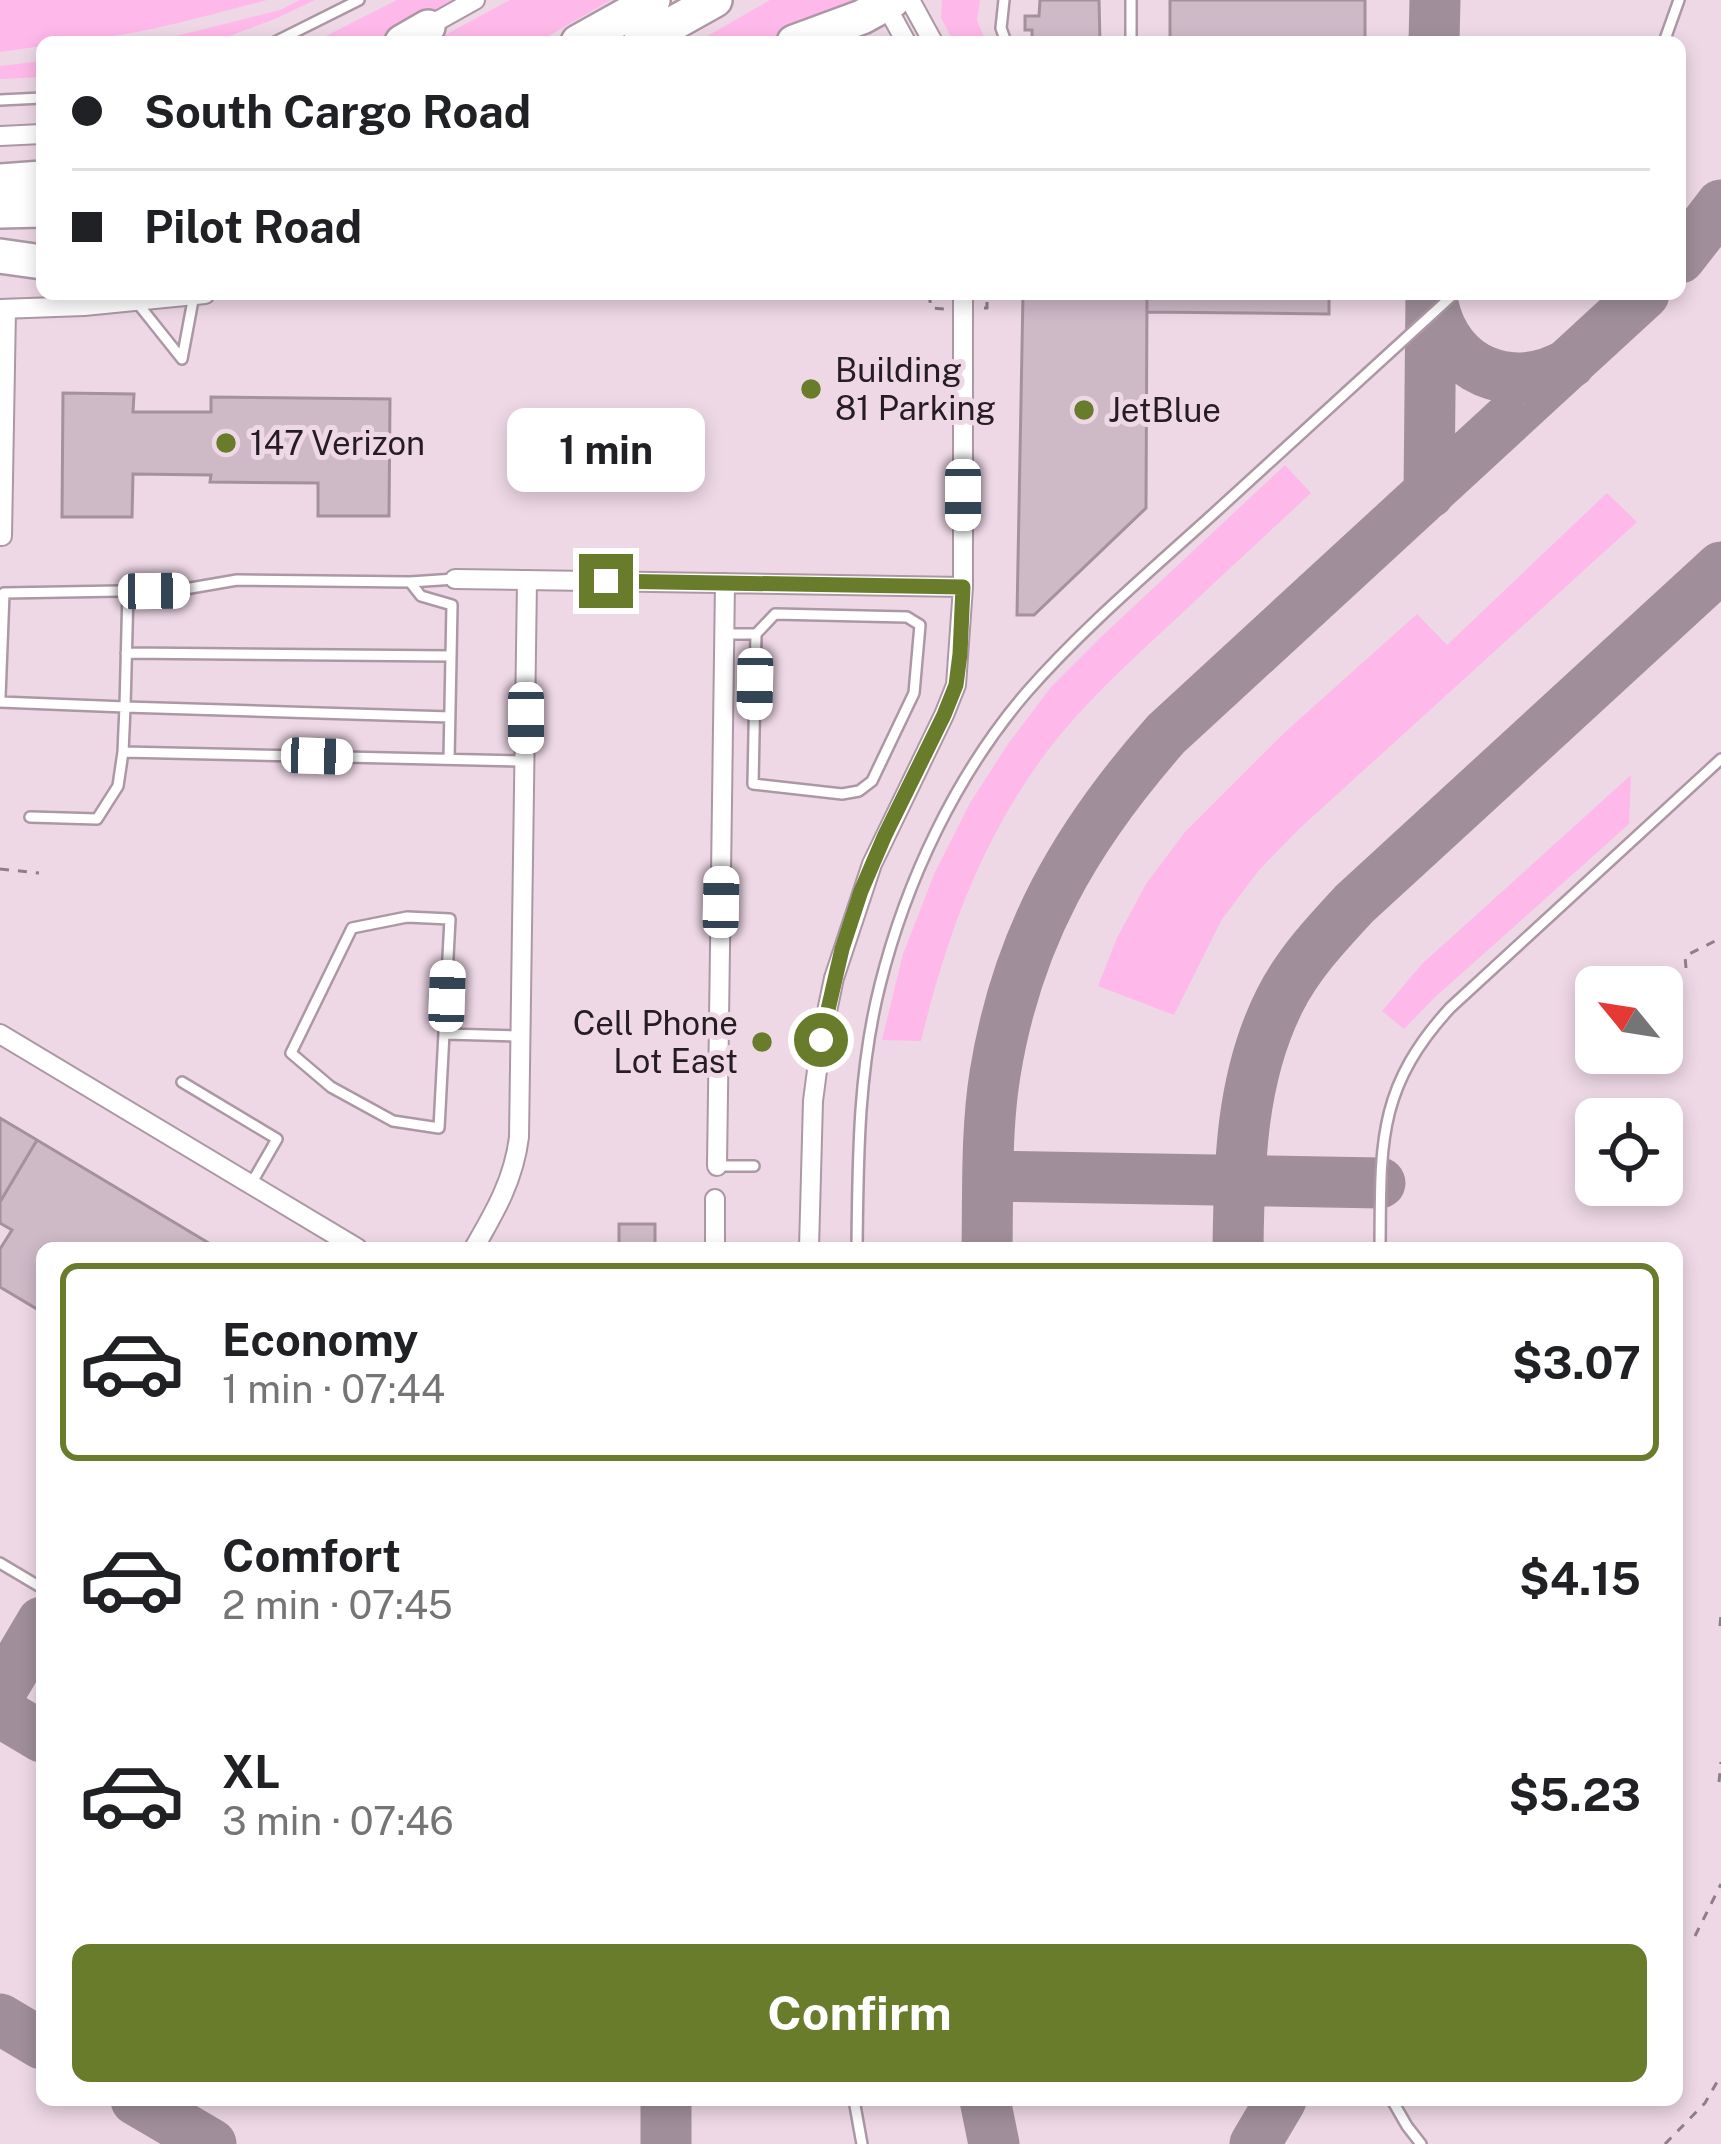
<!DOCTYPE html>
<meta charset="utf-8">
<style>
:root{--surface:#fff;--page:#f6f6f6;--text:#202124;--muted:#757577;--line:#e0e0e0;--accent:#687c2c}
body{margin:0;font-family:"Public Sans",sans-serif;background:var(--page);color:var(--text);height:100vh;display:flex;flex-direction:column;font-size:45px;white-space:nowrap}
*{box-sizing:border-box;margin:0}
p{font-size:39px;color:var(--muted)}
.icon{flex:none;width:66px;height:66px;fill:none;stroke:currentColor;stroke-width:2;stroke-linecap:round;stroke-linejoin:round}
.map{position:relative;flex:1;overflow:hidden}
.panel{position:absolute;left:36px;top:1242px;width:1647px;height:864px;display:flex;flex-direction:column;background:var(--surface);border-radius:18px;box-shadow:0 6px 18px #0003}
.panel>*{flex:none}
.guide{position:absolute;left:36px;top:36px;width:1650px;height:264px;border-radius:18px;box-shadow:0 6px 18px #0003;display:grid;align-content:center;height:264px;padding:0 36px;background:var(--surface)}
.needle{width:78px;rotate:300deg}
.buttons{position:absolute;left:1575px;top:966px;display:grid;gap:24px}
.buttons a{display:grid;place-items:center;width:108px;height:108px;border-radius:18px;background:var(--surface);box-shadow:0 6px 18px #0003;font-size:60px}
.end{position:absolute;width:54px;height:54px;margin:-27px;border:15px solid #687c2c;background:#fff;box-shadow:0 0 0 6px #fff}
.from{border-radius:50%}
.bubble{position:absolute;height:84px;border-radius:18px;background:var(--surface);box-shadow:0 6px 18px #0003;font-size:39px;font-weight:700;line-height:84px;text-align:center}
.car{position:absolute;width:36px;height:72px;margin:-36px -18px;border-radius:15px;box-shadow:0 0 9px 3px #0007;background:linear-gradient(#fff 24%,#345 0 40%,#fff 0 76%,#345 0 86%,#fff 0)}
.guide b{display:flex;align-items:center;gap:42px;height:114px;font-size:45px}
.guide b+b{border-top:3px solid var(--line)}
.guide i{width:30px;height:30px;background:var(--text)}
ul{padding:21px 0 0;list-style:none}
li{display:flex;align-items:center;gap:36px;height:198px;margin:0 24px 18px;padding:0 12px;border:6px solid transparent;border-radius:18px}
li div{flex:1}
li b{display:block;font-size:45px}
li em{font-style:normal;font-weight:700}
li.current{border-color:var(--accent)}
li>.icon{width:108px;height:108px;stroke-width:1.5}
.button{display:flex;gap:24px;margin-top:auto;padding:24px 36px}
.button a{flex:1;height:138px;border-radius:18px;background:var(--accent);color:#fff;font-size:48px;font-weight:700;line-height:138px;text-align:center}
.map>svg:first-child{display:block}
</style>
<div class="map">
<svg width="1721" height="2144" viewBox="0 0 1721 2144">
<rect width="100%" height="100%" fill="#eed8e6"/>
<path fill="#feb8e9" d="M0,0h267c-74,19 -148,42 -225,42v4l-42,6z
M300,0h15l-38,18 -64,24h-61l128,-32z
M397,0h58l-83,42h-58z
M510,0h101l-73,42h-106z
M770,0h99l-2,4 -101,38h-69z
M942,0h38l-3,20 9,22h-32l-13,-24z
M42,61v16l-42,2v-13z
M1285,465l26,28c-45,42 -90,83 -134,125 -50,46 -100,91 -139,146 -60,84 -93,178 -117,277l-39,-1 21,-86 32,-82 35,-69 38,-59 43,-57 50,-50z
M1607,493l30,29 -338,307 -40,41 -38,51 -47,94 -76,-29 19,-48 29,-54 39,-52 99,-99 133,-119 30,31z
M1631,775l-2,49 -195,174 -30,31 -22,-18 40,-47z"/>
<g fill="none" stroke-linecap="round" stroke-linejoin="round">
<path stroke="#a08f9a" stroke-width="51" d="M1434,42l1,-42
M1680,258l41,-53
M1433,304c14,67 79,93 137,59
M1429,493l2,-199
M988,1176l392,7
M987,1248c1,-57 -1,-118 8,-174 22,-137 81,-238 171,-340l478,-440
M1238,1248c1,-84 3,-171 42,-248 18,-36 47,-67 74,-96l367,-337
M0,1693l42,-71
M0,1712l42,25
M0,2019l42,25
M136,2100l75,44
M985,2100l9,44
M666,2144v-44
M1255,2144l26,-44"/>
</g>
<path fill="#ceb9c7" stroke="#a4919e" stroke-width="3" d="M1040,0h59l1,42h-68v-12h-7v-14h14z
M1170,0h195v42h-195z
M1023,294h124l-1,214 -112,107h-17z
M1147,294h182v20l-182,-2z
M63,393l71,1 -1,18h78v-15l179,2 -1,117h-71v-33l-108,-1 1,-7 -78,-1 -1,43h-70z
M0,1118l37,22 -37,62z
M37,1140l180,108h-175v64l-42,-25v-38l12,-19 -12,-7v-21z
M619,1224h36v23l-36,-1z"/>
<g fill="none" stroke-linecap="round" stroke-linejoin="round">
<g stroke="#ac98a5" stroke-width="14">
<path id="service" d="M1004,0l-3,28 5,14
M275,42l84,-42
M1131,42v-42
M1664,42l15,-42
M0,100l42,-2
M135,300l47,59
M182,359l12,-64
M410,582l11,14 31,9 -3,154
M128,591l-3,116 325,10
M724,634h32l19,-20 132,3 13,8 -6,68 -42,88 -13,10 -17,3 -89,-10 3,-150
M126,653l324,3
M0,697l4,-104 175,-3 58,-10 173,2 45,-3
M0,702l125,5 -2,45 401,9
M30,817l67,2 21,-33 5,-34
M407,917l43,2 -11,209 -46,-7 -62,-34 -40,-34 61,-125z
M446,1034l72,2
M182,1082l95,57 -26,45
M717,1166h37
M857,1248c1,-89 1,-176 23,-263 26,-104 76,-210 146,-292 56,-64 122,-120 185,-177 81,-74 162,-148 243,-222
M1380,1248c1,-103 -4,-159 70,-240l271,-249
M0,1563l42,25
M854,2100l8,44
M1392,2100l15,26 14,18"/>
</g>
<g stroke="#ac98a5" stroke-width="22">
<path id="minor" d="M883,0l23,42
M910,0l23,42
M423,29l52,-29
M0,136l42,-2
M0,309l84,-3 121,-12
M2,536l4,-227
M455,579l508,8
M0,1034l357,214
M717,1166l8,-583
M474,1248c21,-36 40,-69 45,-111l8,-557
M715,1248v-49
M809,1248l4,-147 8,-61 13,-62 38,-114 72,-149 12,-30 7,-98v-293"/>
</g>
<g stroke="#ac98a5" stroke-width="38">
<path id="motorway" d="M402,42l26,-15
M578,42l75,-42
M640,42l75,-42
M794,42l68,-25 31,-17
M0,181l42,-3
M0,211l42,-1
M0,256l42,6"/>
</g>
<path stroke="#8e7e88" stroke-width="3" stroke-dasharray="9 9" stroke-linecap="butt" d="M929,294l2,14 14,1
M984,308h3v-14
M0,869l39,4
M1686,968l-1,-12 36,-18
M1720,1626l1,-12
M1719,1782l2,-20
M1695,1936l26,-52
M1665,2144l40,-41 16,-28"/>
<use href="#service" stroke="#fff" stroke-width="9"/>
<use href="#minor" stroke="#fff" stroke-width="18"/>
<use href="#motorway" stroke="#fff" stroke-width="33"/>
</g>
<g fill="none" stroke-linecap="round" stroke-linejoin="round">
<path stroke="#687c2c" stroke-width="15" d="M606,581l357,6 -3,67 -4,31 -12,30 -59,120 -24,56 -19,58 -21,91"/>
</g>
<g fill="#687c2c" stroke="#eed8e6" stroke-width="4.5">
<circle cx="811" cy="389" r="12"/>
<circle cx="1084" cy="410" r="12"/>
<circle cx="226" cy="443" r="12"/>
<circle cx="762" cy="1042" r="12"/>
</g>
<g text-anchor="middle" stroke-width="10" stroke-linejoin="round" paint-order="stroke">
<g font-size="33" fill="#251d22" stroke="#eed8e6" text-anchor="start">
<text x="835" y="382">Building<tspan x="835" dy="38">81 Parking</tspan></text>
<text x="1108" y="422">JetBlue</text>
<text x="250" y="455">147 Verizon</text>
<text x="738" y="1035" text-anchor="end">Cell Phone<tspan x="738" dy="38">Lot East</tspan></text>
</g>
</g>
</svg>
<div class="buttons">
<a><svg class="needle" viewBox="-14 -14 28 28"><path d="M0-13l5 13h-10z" fill="#e53935"/><path d="M0 13l5-13h-10z" fill="#757577"/></svg></a>
<a><svg class="icon" aria-label="locate" viewBox="0 0 24 24"><circle cx="12" cy="12" r="6"/><path d="M12 2v4M12 18v4M2 12h4M18 12h4"/></svg></a>
</div>
<i class="end from" style="left:821px;top:1040px"></i>
<i class="end" style="left:606px;top:581px"></i>
<div class="bubble" style="left:507px;top:408px;width:198px">1 min</div>
<i class="car" style="left:963px;top:495px;rotate:180deg"></i>
<i class="car" style="left:154px;top:591px;rotate:89deg"></i>
<i class="car" style="left:755px;top:684px;rotate:181deg"></i>
<i class="car" style="left:526px;top:718px;rotate:180deg"></i>
<i class="car" style="left:317px;top:756px;rotate:92deg"></i>
<i class="car" style="left:721px;top:902px;rotate:1deg"></i>
<i class="car" style="left:447px;top:996px;rotate:2deg"></i>
<div class="guide">
<b><i class="from"></i>South Cargo Road</b>
<b><i></i>Pilot Road</b>
</div>
<section class="panel">
<ul>
<li class="current"><svg class="icon" aria-label="car" viewBox="0 0 24 24"><path d="M5 17H2v-5l4-1 3-4h7l3 4 3 1v5h-3M9 17h6M6 11h13"/><circle cx="7" cy="17" r="2"/><circle cx="17" cy="17" r="2"/></svg><div><b>Economy</b><p>1 min · 07:44</p></div><em>$3.07</em></li>
<li><svg class="icon" aria-label="car" viewBox="0 0 24 24"><path d="M5 17H2v-5l4-1 3-4h7l3 4 3 1v5h-3M9 17h6M6 11h13"/><circle cx="7" cy="17" r="2"/><circle cx="17" cy="17" r="2"/></svg><div><b>Comfort</b><p>2 min · 07:45</p></div><em>$4.15</em></li>
<li><svg class="icon" aria-label="car" viewBox="0 0 24 24"><path d="M5 17H2v-5l4-1 3-4h7l3 4 3 1v5h-3M9 17h6M6 11h13"/><circle cx="7" cy="17" r="2"/><circle cx="17" cy="17" r="2"/></svg><div><b>XL</b><p>3 min · 07:46</p></div><em>$5.23</em></li>
</ul>
<div class="button"><a>Confirm</a></div>
</section>
</div>
